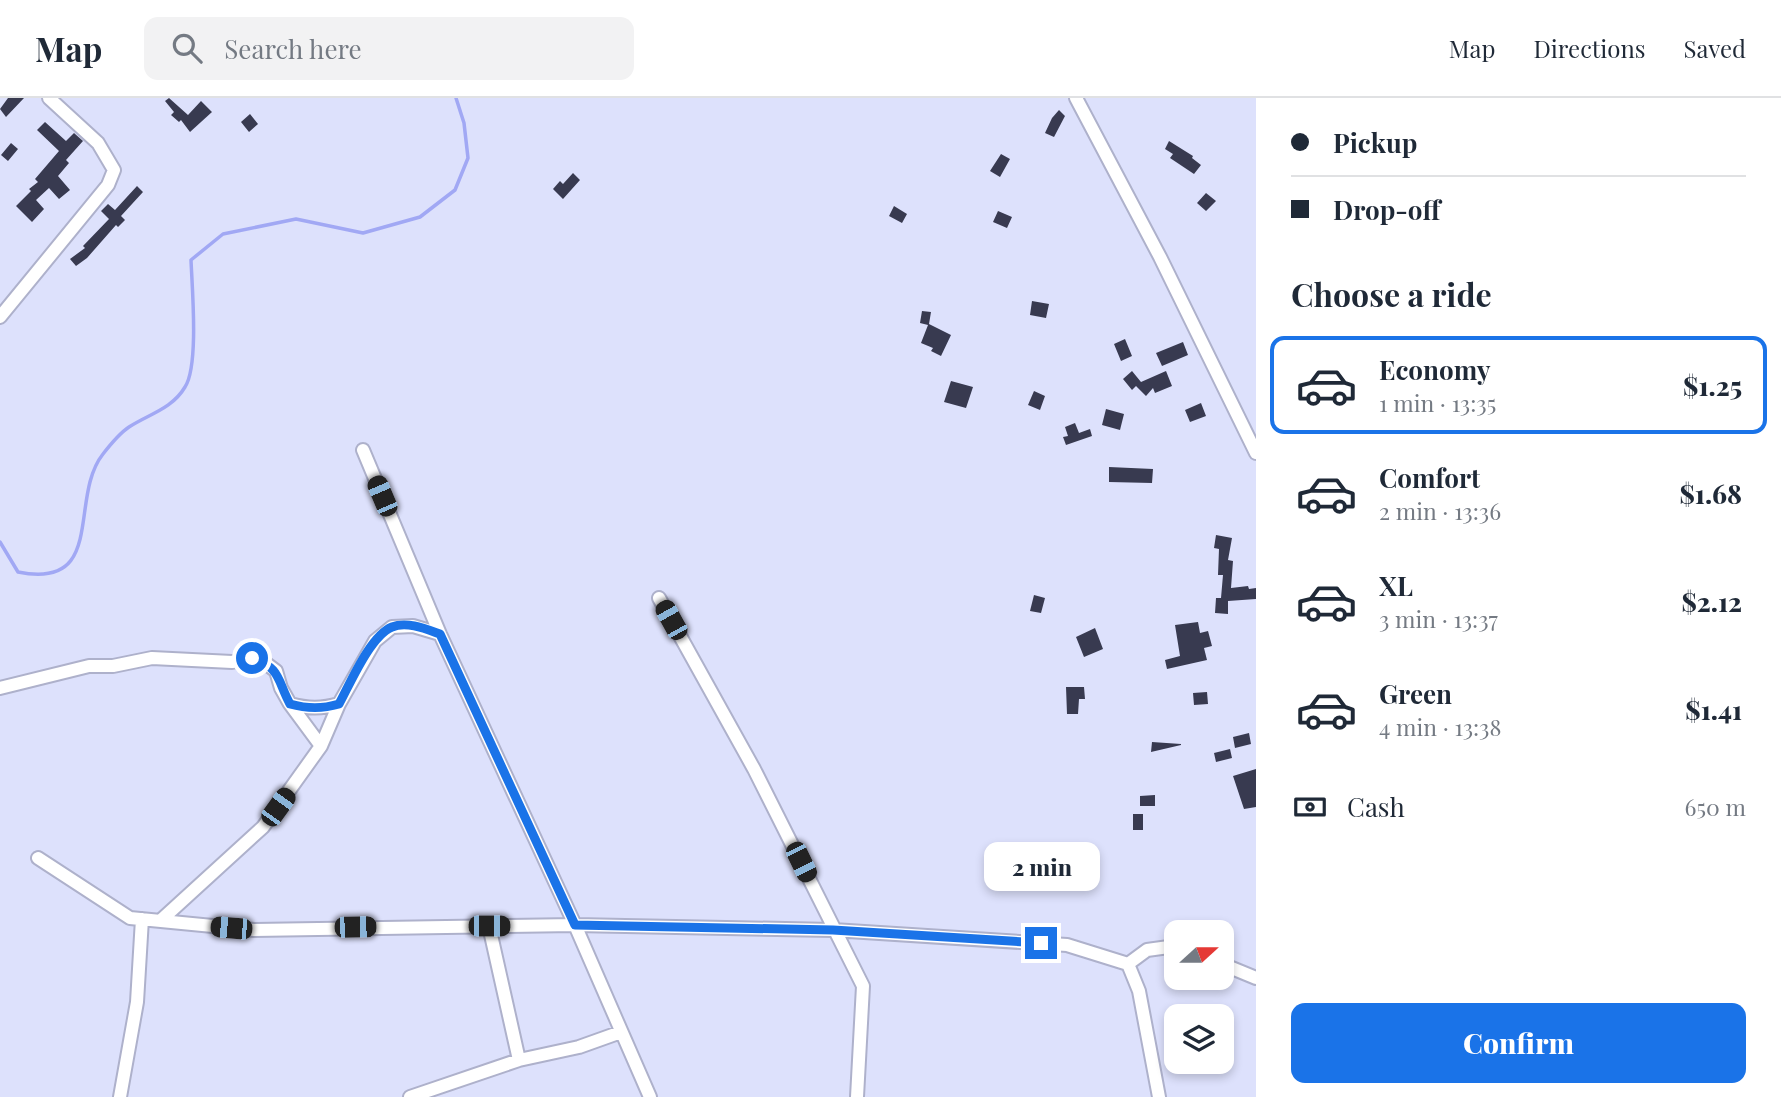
<!DOCTYPE html>
<meta charset="utf-8">
<style>
:root{--surface:#fff;--page:#f2f2f3;--text:#1f2937;--muted:#747a83;--line:#e0e1e3;--accent:#1a73e8}
body{margin:0;font-family:"Playfair Display",serif;background:var(--page);color:var(--text);height:100vh;display:flex;flex-direction:column;font-size:26px;white-space:nowrap}
*{box-sizing:border-box;margin:0}
p{font-size:23px;color:var(--muted)}
.icon{flex:none;width:38px;height:38px;fill:none;stroke:currentColor;stroke-width:2;stroke-linecap:round;stroke-linejoin:round}
.map{position:relative;flex:1;overflow:hidden}
.panel{display:flex;flex-direction:column;background:var(--surface);width:525px}
.panel>*{flex:none}
.guide{display:grid;align-content:center;height:154px;padding:0 35px;background:var(--surface)}
.needle{width:46px;rotate:69deg}
.controls{position:absolute;left:1164px;top:822px;display:grid;gap:14px}
.controls a{display:grid;place-items:center;width:70px;height:70px;border-radius:14px;background:var(--surface);box-shadow:0 4px 10px #0003;font-size:35px}
.end{position:absolute;width:32px;height:32px;margin:-16px;border:9px solid #1a73e8;background:#fff;box-shadow:0 0 0 4px #fff}
.from{border-radius:50%}
.bubble{position:absolute;height:49px;border-radius:14px;background:var(--surface);box-shadow:0 4px 10px #0003;font-size:23px;font-weight:800;line-height:49px;text-align:center}
.car{position:absolute;width:21px;height:42px;margin:-21px -10px;border-radius:9px;box-shadow:0 0 5px 2px #0007;background:linear-gradient(#222 24%,#8ab4d8 0 40%,#222 0 76%,#8ab4d8 0 86%,#222 0)}
.guide b{display:flex;align-items:center;gap:24px;height:66px;font-size:26px}
.guide b+b{border-top:2px solid var(--line)}
.guide i{width:18px;height:18px;background:var(--text)}
ul{padding:0;list-style:none}
li{display:flex;align-items:center;gap:21px;height:98px;margin:0 14px 10px;padding:0 21px;border:4px solid transparent;border-radius:14px}
li div{flex:1}
li b{display:block;font-size:26px}
li em{font-style:normal;font-weight:800}
li.current{border-color:var(--accent)}
li>.icon{width:63px;height:63px;stroke-width:1.5}
h2{padding:0 35px;font-size:32px;line-height:84px}
.pay{display:flex;align-items:center;gap:18px;height:77px;padding:0 35px;font-size:26px}
.pay p{margin-inline-start:auto}
.cta{display:flex;gap:14px;margin-top:auto;padding:14px 35px}
.cta a{flex:1;height:80px;border-radius:14px;background:var(--accent);color:#fff;font-size:28px;font-weight:800;line-height:80px;text-align:center}
header{display:flex;align-items:center;gap:42px;box-sizing:border-box;height:98px;padding:0 35px;background:var(--surface);border-bottom:2px solid var(--line)}
header strong{font-size:33px}
nav{display:flex;gap:38px;margin-inline-start:auto;font-size:24px}
.search{width:490px;height:63px;background:var(--page);display:flex;align-items:center;gap:18px;box-sizing:border-box;padding:0 24px;border-radius:14px;color:var(--muted);font-size:26px}
main{display:flex;flex:1;min-height:0}
.map>svg:first-child{display:block}
</style>
<header>
<strong>Map</strong>
<div class="search"><svg class="icon" aria-label="search" viewBox="0 0 24 24"><circle cx="10" cy="10" r="6"/><path d="M15 15l6 6"/></svg>Search here</div>
<nav><a>Map</a><a>Directions</a><a>Saved</a></nav>
</header>
<main>
<div class="map">
<svg width="1256" height="999" viewBox="0 0 1256 999">
<rect width="100%" height="100%" fill="#dde1fc"/>
<g fill="none" stroke-linecap="round" stroke-linejoin="round">
<path stroke="#a1a8f4" stroke-width="3.5" d="M0,444l18,30c89,18 50,-74 85,-118 7,-9 17,-21 26,-27 20,-13 43,-18 56,-40 14,-21 7,-100 6,-127l32,-26 73,-15 67,14 57,-16 35,-27 13,-32 -4,-35 -8,-25"/>
</g>
<path fill="#383a50" d="M8,0h16l-18,19 -6,-8z
M169,0l19,17 13,-14 11,11 -22,20 -9,-12 -2,2 -8,-7 3,-3 -9,-11z
M1059,12l6,6 -11,21 -9,-4 7,-15z
M250,16l8,10 -9,8 -8,-10z
M45,24l21,19 8,-8 9,8 -17,19 3,3 -11,13 12,14 -11,9 -10,-11 -13,12 8,9 -12,13 -16,-16 15,-15 -2,-2 9,-7 -3,-3 24,-28 -22,-21z
M1169,43l24,15 -1,2 9,7 -7,9 -24,-16 3,-4 -8,-5z
M11,45l7,6 -10,12 -7,-6z
M1001,56l9,5 -10,18 -10,-6z
M573,75l7,7 -17,19 -10,-10 7,-8 3,3z
M137,88l6,6 -22,24 4,4 -7,7 -2,-2 -29,33 -11,8 -6,-7 15,-11 -2,-2 26,-27 -8,-8 7,-7 7,6z
M1206,95l10,8 -10,10 -9,-8z
M894,108l13,8 -5,9 -13,-7z
M998,113l14,6 -5,11 -14,-6z
M1032,203l17,3 -3,14 -16,-3z
M922,213l9,1 -2,12 22,11 -10,21 -10,-5 2,-3 -12,-5 7,-18 -8,-2z
M1125,241l7,17 -11,5 -7,-17z
M1183,244l5,13 -26,11 -6,-13z
M1132,273l9,11 25,-11 6,15 -17,7 -2,-5 -7,8 -10,-10 -4,4 -9,-11z
M951,283l22,6 -7,21 -22,-6z
M1034,293l11,5 -5,14 -12,-5z
M1201,305l5,13 -16,6 -5,-12z
M1106,311l18,5 -4,16 -18,-5z
M1075,325l4,10 11,-4 2,7 -26,9 -3,-8 5,-1 -3,-9z
M1109,369l44,2 -1,14 -43,-1z
M1216,437l16,3 -4,22 5,1 -2,27 17,-2 1,3 7,-1v11l-28,2v13l-13,-1 1,-15h5l2,-23h-5l1,-26 -5,-1z
M1034,497l11,3 -4,15 -11,-2z
M1198,524l2,11 8,-2 4,15 -8,2 3,12 -40,9 -2,-9 15,-4 -5,-31z
M1095,530l8,21 -19,8 -8,-20z
M1066,589h18l1,12h-6l-1,15h-11z
M1207,594l1,12 -14,1 -1,-12z
M1249,635l2,11 -16,4 -2,-11z
M1152,644l29,2v1l-30,7z
M1230,651l2,9 -16,4 -2,-9z
M1256,671v38l-12,2 -11,-33z
M1155,697v11h-15v-10z
M1133,716h10v16h-10z"/>
<g fill="none" stroke-linecap="round" stroke-linejoin="round">
<g stroke="#aeb1cb" stroke-width="16">
<path id="street" d="M1076,0l84,159 96,196
M0,219l108,-132 6,-15 -16,-27 -49,-45
M363,352l77,184 135,291 75,172
M659,500l95,171 109,217 -6,111
M0,590l89,-22h24l39,-8 80,4 20,-4 12,4 12,9 5,17 9,16c18,5 32,5 49,0
M290,606l31,42
M38,760l92,60 124,12 321,-5 258,5 234,15 61,19 11,27 20,106
M160,823l103,-94 58,-81 18,-42 36,-63 17,-14 21,-1 27,8
M489,828l30,134
M1128,866l19,-14 29,-4
M1222,866l34,14
M120,999l17,-95 5,-83
M410,999l109,-37 60,-13 42,-15"/>
</g>
<use href="#street" stroke="#fff" stroke-width="12"/>
</g>
<g fill="none" stroke-linecap="round" stroke-linejoin="round">
<path stroke="#1a73e8" stroke-width="9" d="M252,560c29,10 25,22 38,46 18,5 32,5 49,0 11,-20 31,-68 53,-77 15,-6 34,2 48,7l135,291 258,5 208,13"/>
</g>
</svg>
<div class="controls">
<a><svg class="needle" viewBox="-14 -14 28 28"><path d="M0-13l5 13h-10z" fill="#e53935"/><path d="M0 13l5-13h-10z" fill="#747a83"/></svg></a>
<a><svg class="icon" aria-label="layers" viewBox="0 0 24 24"><path d="M12 4l9 5-9 5-9-5zM3 14l9 5 9-5"/></svg></a>
</div>
<i class="end from" style="left:252px;top:560px"></i>
<i class="end" style="left:1041px;top:845px"></i>
<div class="bubble" style="left:984px;top:744px;width:116px">2 min</div>
<i class="car" style="left:382px;top:398px;rotate:337deg"></i>
<i class="car" style="left:671px;top:522px;rotate:331deg"></i>
<i class="car" style="left:278px;top:709px;rotate:36deg"></i>
<i class="car" style="left:801px;top:764px;rotate:154deg"></i>
<i class="car" style="left:489px;top:828px;rotate:90deg"></i>
<i class="car" style="left:355px;top:829px;rotate:89deg"></i>
<i class="car" style="left:231px;top:830px;rotate:275deg"></i>
</div>
<section class="panel">
<div class="guide">
<b><i class="from"></i>Pickup</b>
<b><i></i>Drop-off</b>
</div>
<h2>Choose a ride</h2>
<ul>
<li class="current"><svg class="icon" aria-label="car" viewBox="0 0 24 24"><path d="M5 17H2v-5l4-1 3-4h7l3 4 3 1v5h-3M9 17h6M6 11h13"/><circle cx="7" cy="17" r="2"/><circle cx="17" cy="17" r="2"/></svg><div><b>Economy</b><p>1 min · 13:35</p></div><em>$1.25</em></li>
<li><svg class="icon" aria-label="car" viewBox="0 0 24 24"><path d="M5 17H2v-5l4-1 3-4h7l3 4 3 1v5h-3M9 17h6M6 11h13"/><circle cx="7" cy="17" r="2"/><circle cx="17" cy="17" r="2"/></svg><div><b>Comfort</b><p>2 min · 13:36</p></div><em>$1.68</em></li>
<li><svg class="icon" aria-label="car" viewBox="0 0 24 24"><path d="M5 17H2v-5l4-1 3-4h7l3 4 3 1v5h-3M9 17h6M6 11h13"/><circle cx="7" cy="17" r="2"/><circle cx="17" cy="17" r="2"/></svg><div><b>XL</b><p>3 min · 13:37</p></div><em>$2.12</em></li>
<li><svg class="icon" aria-label="car" viewBox="0 0 24 24"><path d="M5 17H2v-5l4-1 3-4h7l3 4 3 1v5h-3M9 17h6M6 11h13"/><circle cx="7" cy="17" r="2"/><circle cx="17" cy="17" r="2"/></svg><div><b>Green</b><p>4 min · 13:38</p></div><em>$1.41</em></li>
</ul>
<div class="pay"><svg class="icon" aria-label="cash" viewBox="0 0 24 24"><path d="M3 7h18v10H3z"/><circle cx="12" cy="12" r="2"/></svg>Cash<p>650 m</p></div>
<div class="cta"><a>Confirm</a></div>
</section>
</main>
